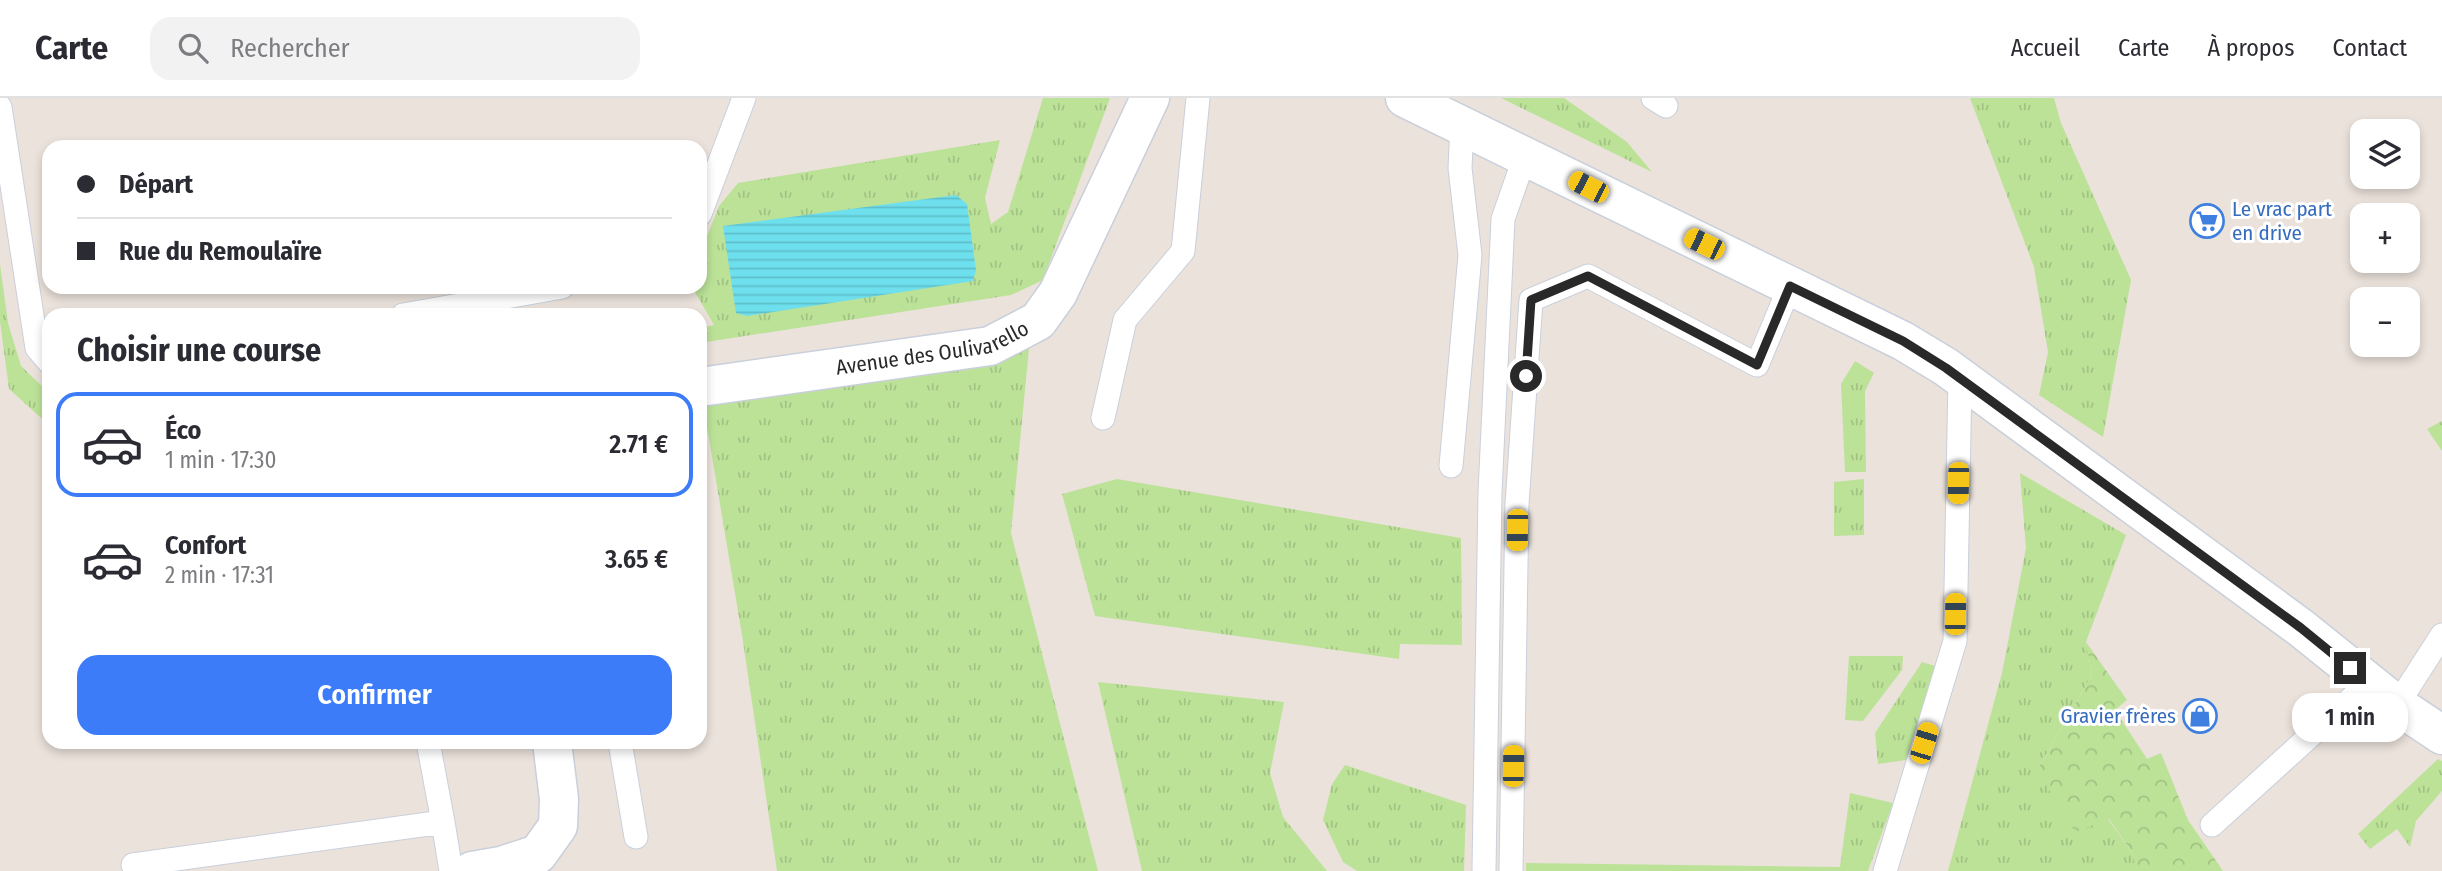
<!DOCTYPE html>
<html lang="fr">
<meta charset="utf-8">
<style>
:root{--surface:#fff;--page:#f2f2f3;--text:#2b2b33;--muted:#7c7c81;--line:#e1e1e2;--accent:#3c7cf8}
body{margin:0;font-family:"Fira Sans Condensed",sans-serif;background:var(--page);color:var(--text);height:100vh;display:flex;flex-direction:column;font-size:26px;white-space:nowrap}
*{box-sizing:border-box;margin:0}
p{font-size:23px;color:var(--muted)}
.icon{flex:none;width:38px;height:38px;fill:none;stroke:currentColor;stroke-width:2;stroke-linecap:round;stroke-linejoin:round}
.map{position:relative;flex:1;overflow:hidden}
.sheet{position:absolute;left:42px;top:210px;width:665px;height:441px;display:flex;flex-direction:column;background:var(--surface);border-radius:21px;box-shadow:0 4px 10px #0003}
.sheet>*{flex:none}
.hud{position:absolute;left:42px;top:42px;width:665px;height:154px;border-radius:21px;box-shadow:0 4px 10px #0003;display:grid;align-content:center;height:154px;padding:0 35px;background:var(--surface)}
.tools{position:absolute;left:2350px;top:21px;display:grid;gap:14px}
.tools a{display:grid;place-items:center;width:70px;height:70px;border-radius:14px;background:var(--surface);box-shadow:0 4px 10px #0003;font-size:35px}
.end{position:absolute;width:32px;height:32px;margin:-16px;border:9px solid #292929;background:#fff;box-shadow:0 0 0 4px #fff}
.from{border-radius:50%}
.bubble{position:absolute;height:49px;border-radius:21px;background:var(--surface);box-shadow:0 4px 10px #0003;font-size:23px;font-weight:600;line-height:49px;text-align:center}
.car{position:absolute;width:21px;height:42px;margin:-21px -10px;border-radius:9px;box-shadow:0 0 5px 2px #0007;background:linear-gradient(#f5c518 24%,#345 0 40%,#f5c518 0 76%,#345 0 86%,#f5c518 0)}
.hud b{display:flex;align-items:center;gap:24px;height:66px;font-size:26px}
.hud b+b{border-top:2px solid var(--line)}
.hud i{width:18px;height:18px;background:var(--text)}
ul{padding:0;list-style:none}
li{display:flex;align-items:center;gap:21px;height:105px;margin:0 14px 10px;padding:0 21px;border:4px solid transparent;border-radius:21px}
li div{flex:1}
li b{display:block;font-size:26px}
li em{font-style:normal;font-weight:600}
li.current{border-color:var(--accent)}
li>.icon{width:63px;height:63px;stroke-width:1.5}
h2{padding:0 35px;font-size:32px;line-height:84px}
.action{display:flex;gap:14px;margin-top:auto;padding:14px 35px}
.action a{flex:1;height:80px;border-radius:21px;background:var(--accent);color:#fff;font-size:28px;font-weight:600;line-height:80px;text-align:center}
header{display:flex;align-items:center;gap:42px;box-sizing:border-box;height:98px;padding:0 35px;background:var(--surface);border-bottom:2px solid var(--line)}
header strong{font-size:33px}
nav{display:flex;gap:38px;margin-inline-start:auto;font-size:24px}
.search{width:490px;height:63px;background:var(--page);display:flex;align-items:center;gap:18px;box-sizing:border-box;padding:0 24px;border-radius:21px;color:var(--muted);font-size:26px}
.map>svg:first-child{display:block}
</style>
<header>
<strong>Carte</strong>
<div class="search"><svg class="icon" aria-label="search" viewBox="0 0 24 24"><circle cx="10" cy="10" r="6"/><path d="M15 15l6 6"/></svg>Rechercher</div>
<nav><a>Accueil</a><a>Carte</a><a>À propos</a><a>Contact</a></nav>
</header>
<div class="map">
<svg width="2442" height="773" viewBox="0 0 2442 773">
<defs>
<pattern id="grass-tufts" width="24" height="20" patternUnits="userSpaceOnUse" patternTransform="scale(1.75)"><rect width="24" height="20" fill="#bce298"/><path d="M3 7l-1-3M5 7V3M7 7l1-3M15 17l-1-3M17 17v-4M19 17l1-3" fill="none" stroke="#a2c283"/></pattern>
<pattern id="forest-crowns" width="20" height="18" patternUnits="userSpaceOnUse" patternTransform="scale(1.75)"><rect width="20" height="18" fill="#bce298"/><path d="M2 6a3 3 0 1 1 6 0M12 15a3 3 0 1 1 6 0" fill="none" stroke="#a2c283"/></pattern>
<pattern id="water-rules" width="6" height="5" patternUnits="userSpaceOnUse" patternTransform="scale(1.75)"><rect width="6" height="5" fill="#6edfed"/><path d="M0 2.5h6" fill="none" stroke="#5fbfcb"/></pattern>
</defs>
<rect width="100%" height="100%" fill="#ebe2db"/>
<path fill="url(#grass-tufts)" d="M1043,0h67l-67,182 -32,15 -311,48v-15l14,-3 -22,-38h8v-33l19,-48 19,-23 262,-43 -15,58 6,26 17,-12z
M1501,0h63l63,44 25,30z
M1970,0h84l7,25 70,157 -28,157 -64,-42 9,-43 -14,-85z
M0,166l8,59 13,43 28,27v32l-40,-36 -9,-68z
M1029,251l-18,184 87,338h-321l-35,-236 -39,-232 291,-42z
M1855,263l19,12 -9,18 1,81h-21l-4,-88z
M2442,323v30l-15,-22z
M2020,375l106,62 -40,107 6,33 -55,95 71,49 26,36v16h-186l54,-198 24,-125z
M1117,381l344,59 1,107 -62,-1 -1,15 -304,-43 -33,-122z
M1864,381v56l-30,1v-54z
M1849,558h54l-1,14 -39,51 -18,-1z
M1922,564l17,5 -33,93 -28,4 -3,-31z
M1098,584l186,20 -14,71 13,44 44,54h-185z
M2438,661l4,2v30l-26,30 -6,26 -13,-18 -27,20 -12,-15z
M1345,667l121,40 -2,66h-107l-14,-9 -20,-42 9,-36z
M1850,695l43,10 -25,68h-342v-8l314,4z"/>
<path fill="url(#forest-crowns)" d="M2086,544l41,58 -12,10 32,49 14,-6 27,67 35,51h-89v-16l-25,-36 -34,13 -38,-62 55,-95z"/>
<path fill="url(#water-rules)" d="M956,97l11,9 9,66 -3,11 -226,35 -11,-3 -13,-87z"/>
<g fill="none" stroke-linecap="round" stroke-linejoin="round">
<g stroke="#c9d0db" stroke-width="25">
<path id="service" d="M1653,0l13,8
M0,9l37,241 12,14
M700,116l44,-116
M403,217l159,-28
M1103,320l22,-98 58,-69 15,-153
M1451,368l19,-211 -10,-87 2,-42
M2397,607l45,-70
M620,644l16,95
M443,724l8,49
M2212,727l141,-128 14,-16
M133,767l310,-43 -15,-80
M1484,773l6,-379 13,-273 22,-63
M1511,773l6,-367 14,-204 57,-24 169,89 33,-79
M1885,773l70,-230 5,-263"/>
</g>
<g stroke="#c9d0db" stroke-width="41">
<g id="minor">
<path d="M1405,0l498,243 43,26 355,261 96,77 45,30"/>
<path id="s1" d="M700,289l290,-41 48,-25 20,-28 92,-195"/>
<path d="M472,773l29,-5 37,-12 20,-28 1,-27 -7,-57"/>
</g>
</g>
<use href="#service" stroke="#fff" stroke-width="23"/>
<use href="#minor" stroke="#fff" stroke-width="38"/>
</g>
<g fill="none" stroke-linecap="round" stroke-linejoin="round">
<path stroke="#292929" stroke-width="9" d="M1526,278l5,-76 57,-24 169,89 33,-79 113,55 43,27 355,260 49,40"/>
</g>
<defs>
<g id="supermarket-ring" transform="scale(1.75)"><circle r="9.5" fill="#fff" stroke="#3f7fe0" stroke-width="1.5"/><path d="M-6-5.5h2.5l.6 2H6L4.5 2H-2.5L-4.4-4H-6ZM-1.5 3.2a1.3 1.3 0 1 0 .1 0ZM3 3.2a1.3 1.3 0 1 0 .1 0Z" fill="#3f7fe0"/></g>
<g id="shop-ring" transform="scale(1.75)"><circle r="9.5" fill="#fff" stroke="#3f7fe0" stroke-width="1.5"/><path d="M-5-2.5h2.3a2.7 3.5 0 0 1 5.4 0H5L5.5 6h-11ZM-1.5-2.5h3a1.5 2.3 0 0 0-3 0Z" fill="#3f7fe0"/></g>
</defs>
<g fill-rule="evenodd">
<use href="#supermarket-ring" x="2207" y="123"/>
<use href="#shop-ring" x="2200" y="618"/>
</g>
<g text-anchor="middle" stroke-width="6" stroke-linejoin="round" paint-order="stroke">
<g font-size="21" fill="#366cbe" stroke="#fff" text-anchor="start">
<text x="2232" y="118">Le vrac part<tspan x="2232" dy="24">en drive</tspan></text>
<text x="2176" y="625" text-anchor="end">Gravier frères</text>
</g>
<g font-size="21" fill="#292929" stroke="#fff">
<text dy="7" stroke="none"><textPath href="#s1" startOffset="236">Avenue des Oulivarello</textPath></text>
</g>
</g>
</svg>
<div class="tools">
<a><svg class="icon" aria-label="layers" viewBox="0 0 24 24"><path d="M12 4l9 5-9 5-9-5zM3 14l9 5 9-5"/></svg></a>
<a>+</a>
<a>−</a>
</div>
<i class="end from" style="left:1526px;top:278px"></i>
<i class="end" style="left:2350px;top:570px"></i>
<div class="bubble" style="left:2292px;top:595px;width:116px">1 min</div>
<i class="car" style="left:1588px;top:89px;rotate:297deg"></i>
<i class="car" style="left:1704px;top:146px;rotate:296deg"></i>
<i class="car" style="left:1958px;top:385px;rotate:181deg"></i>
<i class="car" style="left:1517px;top:432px;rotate:181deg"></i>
<i class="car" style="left:1955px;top:516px;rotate:1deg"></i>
<i class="car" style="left:1924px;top:645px;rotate:17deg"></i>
<i class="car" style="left:1513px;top:668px;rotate:1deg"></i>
<div class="hud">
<b><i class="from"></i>Départ</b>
<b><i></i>Rue du Remoulaïre</b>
</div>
<section class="sheet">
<h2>Choisir une course</h2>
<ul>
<li class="current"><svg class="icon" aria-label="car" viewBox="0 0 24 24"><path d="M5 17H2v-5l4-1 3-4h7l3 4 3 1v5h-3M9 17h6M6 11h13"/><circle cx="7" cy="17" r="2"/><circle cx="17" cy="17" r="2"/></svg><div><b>Éco</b><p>1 min · 17:30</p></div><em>2.71 €</em></li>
<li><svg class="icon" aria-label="car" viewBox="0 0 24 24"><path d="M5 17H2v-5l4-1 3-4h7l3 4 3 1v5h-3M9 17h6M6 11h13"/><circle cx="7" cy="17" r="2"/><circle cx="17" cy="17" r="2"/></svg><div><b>Confort</b><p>2 min · 17:31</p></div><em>3.65 €</em></li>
</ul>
<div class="action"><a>Confirmer</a></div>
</section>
</div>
